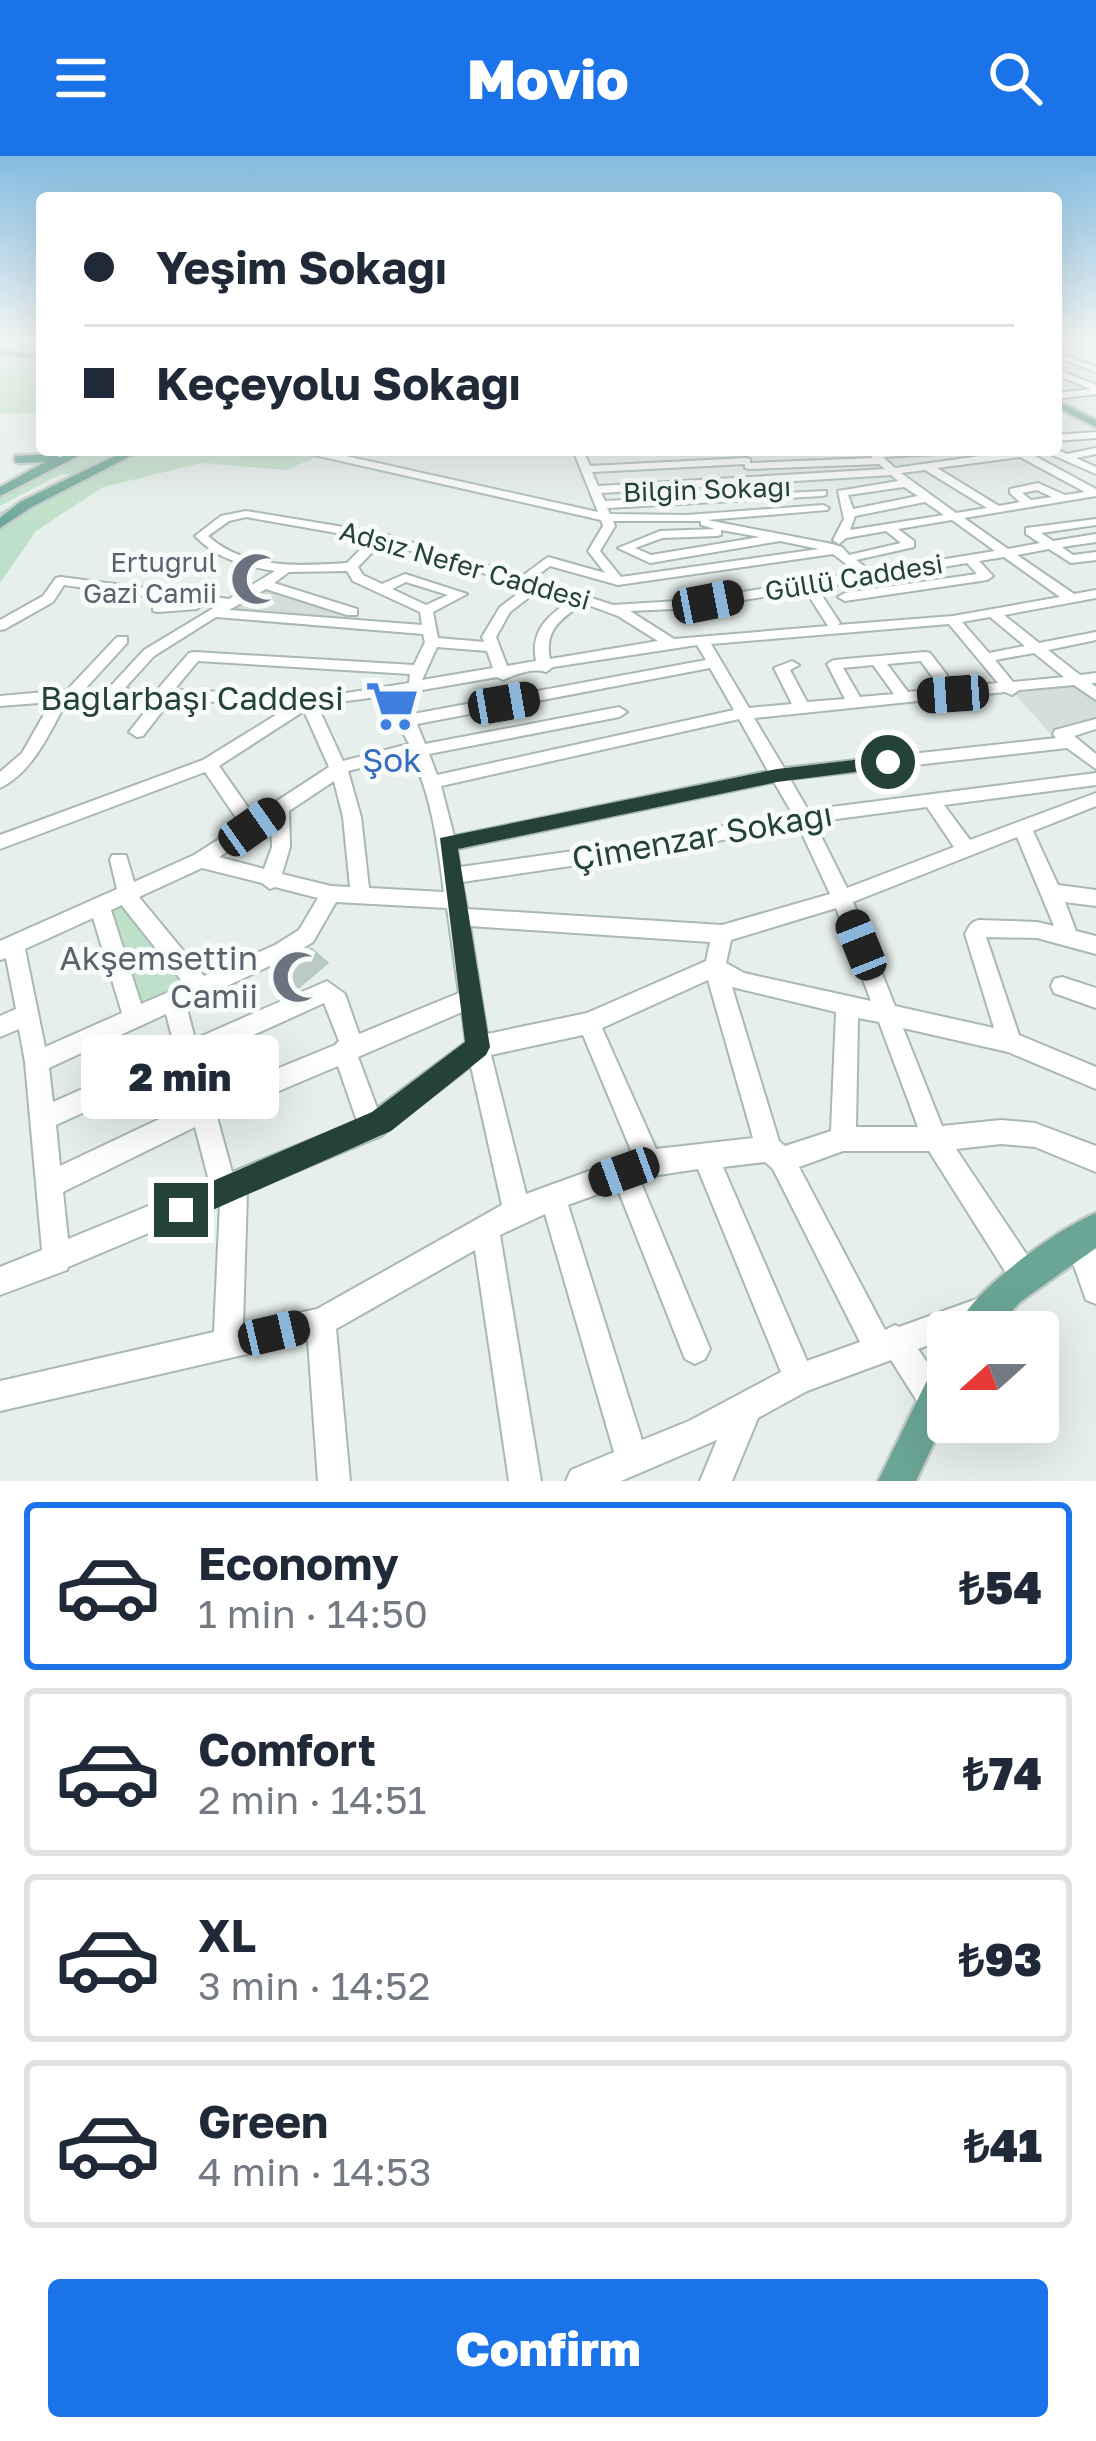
<!DOCTYPE html>
<meta charset="utf-8">
<style>
:root{--surface:#fff;--page:#f2f2f3;--text:#1f2937;--muted:#747a83;--line:#e0e1e3;--accent:#1a73e8}
body{margin:0;font-family:"Golos Text",sans-serif;background:var(--page);color:var(--text);height:100vh;display:flex;flex-direction:column;font-size:45px;white-space:nowrap}
*{box-sizing:border-box;margin:0}
p{font-size:39px;color:var(--muted)}
.icon{flex:none;width:66px;height:66px;fill:none;stroke:currentColor;stroke-width:2;stroke-linecap:round;stroke-linejoin:round}
.map{position:relative;height:1325px;overflow:hidden}
.side{display:flex;flex-direction:column;background:var(--surface);flex:1}
.side>*{flex:none}
.guide{position:absolute;left:36px;top:36px;width:1026px;height:264px;border-radius:12px;box-shadow:0 12px 48px #0002;display:grid;align-content:center;height:264px;padding:0 48px;background:var(--surface)}
.needle{width:78px;rotate:249deg}
.fabs{position:absolute;left:927px;top:1155px;display:grid;gap:24px}
.fabs a{display:grid;place-items:center;width:132px;height:132px;border-radius:12px;background:var(--surface);box-shadow:0 12px 48px #0002;font-size:60px}
.end{position:absolute;width:54px;height:54px;margin:-27px;border:15px solid #24423a;background:#fff;box-shadow:0 0 0 6px #fff}
.from{border-radius:50%}
.bubble{position:absolute;height:84px;border-radius:12px;background:var(--surface);box-shadow:0 12px 48px #0002;font-size:39px;font-weight:800;line-height:84px;text-align:center}
.car{position:absolute;width:36px;height:72px;margin:-36px -18px;border-radius:15px;box-shadow:0 0 9px 3px #0007;background:linear-gradient(#222 24%,#8ab4d8 0 40%,#222 0 76%,#8ab4d8 0 86%,#222 0)}
.guide b{display:flex;align-items:center;gap:42px;height:114px;font-size:45px}
.guide b+b{border-top:3px solid var(--line)}
.guide i{width:30px;height:30px;background:var(--text)}
ul{padding:21px 0 0;list-style:none}
li{display:flex;align-items:center;gap:36px;height:168px;margin:0 24px 18px;padding:0 24px;border:6px solid var(--line);border-radius:12px}
li div{flex:1}
li b{display:block;font-size:45px}
li em{font-style:normal;font-weight:800}
li.active{border-color:var(--accent)}
li>.icon{width:108px;height:108px;stroke-width:1.5}
.cta{display:flex;gap:24px;margin-top:auto;padding:24px 48px}
.cta a{flex:1;height:138px;border-radius:12px;background:var(--accent);color:#fff;font-size:48px;font-weight:800;line-height:138px;text-align:center}
header{display:flex;justify-content:space-between;align-items:center;height:156px;padding:0 48px;background:var(--accent);color:#fff;font-size:54px;font-weight:800}
.map>svg:first-child{display:block}
</style>
<header><svg class="icon" aria-label="menu" viewBox="0 0 24 24"><path d="M4 6h16M4 12h16M4 18h16"/></svg>Movio<svg class="icon" aria-label="search" viewBox="0 0 24 24"><circle cx="10" cy="10" r="6"/><path d="M15 15l6 6"/></svg></header>
<div class="map">
<svg width="1096" height="1325" viewBox="0 0 1096 1325">
<rect width="100%" height="100%" fill="#e6efeb"/>
<path fill="#d4dfda" d="M268,432l90,29 -10,8 -119,-13z
M1080,529l16,12v24l-36,8 2,8 -7,2 -42,-47z"/>
<path fill="#bfe0c8" d="M0,202l42,3v53l-42,-1z
M91,294h40l-131,69v-7l71,-38h-10l-61,32v-11z
M141,294l176,7 -31,13 -84,-7 -99,24 -67,44 -36,52v-53l32,-26z
M130,747l60,84 -50,21 -37,-101z"/>
<g fill="none" stroke-linecap="round" stroke-linejoin="round">
<path stroke="#8ec9d4" stroke-width="3" d="M0,189l42,3"/>
</g>
<path fill="#bbcac4" stroke="#b8c9c2" stroke-width="3" d="M311,793l16,14 -31,26 -19,-21z"/>
<g fill="none" stroke-linecap="round" stroke-linejoin="round">
<g stroke="#a8b8b2" stroke-width="4">
<path id="minor" d="M1076,183l20,10v5l-22,-11z
M1056,196l40,15v5l-40,-15z
M1056,213l40,16v9l-40,5v-6l35,-4 -35,-14z
M1096,276v6l-40,3v-6z
M1096,292v6l-20,4 20,9v7l-48,-21 -15,2 63,34v7l-132,22 44,31 32,-6 -14,-9v-6l70,-9v6l-55,8 12,8 43,-7v8l-34,5 11,8 23,-3v8l-25,3 -22,-14 -32,6 57,39 22,-4v8l-92,17 35,28 57,-11v8l-48,10 32,25 16,-2v10h-5l5,4v13l-22,-15 -55,5 -7,5 -7,-3 -251,26 30,50 272,-30 -3,-4 2,-4 41,-11v10l-22,7 22,18v15l-29,-21 -277,31 18,31 288,-37v12l-152,20 26,35 126,-47v13l-63,25 25,54 38,5v16l-31,-4 11,29 20,5v18l-59,-16 -51,-1 33,98 77,32v22l-88,-37 -105,-24 39,98 59,-6 34,3 61,23v26l-61,-25 -34,-3 -45,5 79,118 4,10 -4,10 -10,4 -10,-4 -86,-136h-86l-44,16 86,163 10,-5 4,2 86,-31 10,4 4,10 -4,10 -31,12h-16v6l-30,11 28,41v22l-11,4 -11,-4 -33,-52 -84,31 -49,27 -26,63h-32l17,-41 -96,41h-55l5,-11 43,-18 -69,-238 -45,21 41,246h-32l-34,-231 -139,79 14,152h-32l-10,-141 -308,71v-30l214,-49 6,-129 -152,64 -1,3 -67,25v-28l42,-17 -17,-188 -6,-33 -19,8v-21l16,-7 -10,-51 -6,2v-19l117,-52 -7,-29 2,-5h14l8,27 60,-27 47,-30 -36,-53 -205,77v-14l203,-75 89,-55 -121,-5 -28,36 -6,1 -8,-5 26,-33 -42,-1 -46,3c-18,32 -33,70 -67,87v-16l22,-19 29,-51 -51,4v-10l67,-6 50,-53h10v6l-43,47 24,-1 36,-39 73,-44 -14,-2 -6,5 -39,3 -5,-1v-6l34,-3 -123,-17 -11,17 -48,27 -5,1v-10l43,-24 13,-18 5,-1 168,22 46,-28c-31,-5 -58,-12 -80,-35l26,-20 25,-5 134,22 142,43 26,-19 57,16 -17,-22 15,-25 -2,-6 -291,-66 -4,-4h13l279,62 -25,-62h10l7,16 156,-8 4,1v4l123,-5 -8,-8h97l-5,3 -74,4 12,11 126,-18 35,-1 11,5zM1020,301l65,35 -20,3 -27,-12 -28,6v4l10,9 -21,4 -62,-38zM745,308v4l4,1 130,-5 6,5 -287,17 -6,-14zM925,314l62,38 -31,5 -55,-40zM891,319l7,6 -60,10 6,28 -11,21 6,4 7,-6 40,-7 15,12 -52,12 -7,-8 -10,-3 -125,-24 120,-10 2,-2 -6,-3 -136,10 -77,-1 -3,-6 215,-12 4,-1v-4l-221,10 -4,-8zM904,331l14,9 -65,13 -5,-14zM1037,334l15,7 -21,3 -9,-7zM925,346l19,13 -94,15 5,-14zM246,361l125,22 -24,24c-46,3 -102,7 -139,-27l21,-15zM952,364l43,31 -124,20 -15,-11 58,-13v-6l-16,-12zM701,365v4l14,4 -55,2 -42,17 32,15 130,-22 39,8 -198,28 -21,-26 15,-25 -2,-5zM721,374l39,7 -109,18 -16,-7 27,-10 55,-2 4,-1zM382,386l136,42 10,2 -28,21 -18,30 2,5 -46,-4 -5,-26 34,-18 -62,-20 -23,10 -19,-9 -5,-8zM833,398l25,19 -164,27 -81,5 -80,-26 17,-13 68,19zM1004,401l56,40 -107,19 -115,9 2,-2 -23,-35 150,-25 10,11 -132,19 -7,4 7,4 142,-21 6,-4 -14,-15zM347,415l6,10 67,31 2,13 -193,-15 37,-21 81,26h10v-6l-83,-26 15,-11zM406,426l42,13 -22,10 -34,-16zM540,433l32,10c-24,17 -42,31 -36,62l-29,5 -11,-29 14,-25zM805,434l23,36 -154,13 -44,-28 64,-3zM583,447l35,13 40,25 -108,18c-6,-29 11,-40 33,-56zM216,461l207,17 2,8 -11,23 -220,-13 -5,1 -32,37 -33,-1 30,-33zM990,461l35,29 -36,7 -27,-31zM949,468l49,59 -42,4 -26,-34 -5,-1 -91,8 -7,4 18,35 -38,3 -17,-32 9,-5 -7,-4 -18,7 18,36 -43,4 -38,-64zM697,489l9,15 -293,54 -8,-21 92,-16 6,3c12,-5 29,-13 43,-8l7,-5zM437,491l50,4 6,17 -71,12zM1034,497l30,24 -51,5 -18,-22zM198,505l212,13 -1,9 -81,13 -154,-6zM921,505l20,28 -33,3 -21,-28zM873,509l21,29 -34,3 -17,-29zM710,512l24,42 -297,65 -8,-21 190,-37 8,-5 -8,-5 -194,37 -8,-20zM391,539l8,23 -2,3 12,23 -66,17 -26,-56zM304,555l25,56 -75,49 -35,-50zM739,563l29,52 -314,65 -13,-50zM411,599c21,40 27,92 33,137l-75,-4 -8,-71 -13,-46zM334,625l9,36 7,70 -19,-1 -49,-12 8,-27 -1,-36zM774,626l18,31 -141,27 -191,27 -3,-18zM927,651l27,40 -107,41 -33,-66zM271,666l1,25 -8,22 -45,-12zM798,669l32,69 -108,31 -255,-16 -5,-27 189,-28zM1017,681l37,89 -17,-4 -58,-2c-8,2 -10,6 -14,14l29,94 -99,-22 -42,-104zM202,712l60,15 8,6 5,-2 43,11 -19,32 -24,15 -71,31 -65,-79zM336,746l111,6 12,85 -100,41 -14,-40 -18,-13 -132,58 -9,-34 103,-48 24,-15zM122,749l1,2 62,78 -44,19 -30,-94zM836,752l35,93 -127,-28 -18,-10 5,-23zM93,762l29,95 -77,34 -20,-98zM470,770l240,16 -4,19 -119,52 -100,21zM708,824l45,158 -97,11 -54,-121zM732,831l104,25 -5,119 -46,15 -6,-5zM324,847l15,38 -4,4 -124,51 -10,-37zM462,856l4,30 -89,66 -19,-51zM166,858l9,34 -122,54 -4,-34zM858,862l21,4 39,105h-62zM583,879l50,120 -107,39 -35,-139zM338,910l19,55 -125,51 -15,-55zM471,910l31,139 -185,104 -74,16 4,-133 134,-56zM180,912l9,37 -129,61 -4,-41zM195,971l14,54 -141,58 -5,-47zM765,1006l8,7 87,173 -53,19 -84,-194zM698,1013l83,203 -92,49 -47,19 -74,-235 49,-18 68,172 10,5 10,-5 5,-10 -71,-171z
M1062,821l34,11v20l-42,-15 -3,-7 3,-7z
M1079,1070l10,4 7,20v54l-10,-4 -21,-60 4,-10z"/>
</g>
<g stroke="#c2cac8" stroke-width="5">
<path id="major" d="M0,194l42,3v6l-42,-3z
M1056,244l40,20v7l-40,-20z
M75,294h15l-90,46v-9l45,-25 -26,1 -4,-1v-6l39,-2 6,4z
M127,294h15l-112,58 -30,20v-10l20,-16z
M235,294h85l-6,4h-73z
M1096,1057v35l-76,54 -27,30h-39c17,-41 101,-102 142,-119z
M948,1201v56l-32,68h-38l58,-119z"/>
</g>
<use href="#minor" fill="#fff" fill-rule="evenodd"/>
<use href="#major" fill="#6aa596" fill-rule="evenodd"/>
</g>
<linearGradient id="sky" x2="0" y2="1"><stop stop-color="#84bce0"/><stop offset="0.5" stop-color="#f4f8f6"/><stop offset="1" stop-color="#f4f8f6" stop-opacity="0"/></linearGradient>
<rect width="1096" height="368" fill="url(#sky)"/>
<path fill="#24423a" d="M888,600l9,6 -3,5 -117,15 -319,67 32,198 -4,8 -95,76 -210,93 -10,-4v-21l201,-87 93,-70 -25,-204 337,-69z"/>
<defs>
<g id="mosque-bare" transform="scale(4.14)"><path d="M3.5-4.9A6 6 0 1 0 3.5 4.9A5 5 0 1 1 3.5-4.9Z" fill="#6b7280" stroke="#f7fbf9" stroke-width="2.5" paint-order="stroke"/></g>
<g id="supermarket-bare" transform="scale(4.14)"><path d="M-6-5.5h2.5l.6 2H6L4.5 2H-2.5L-4.4-4H-6ZM-1.5 3.2a1.3 1.3 0 1 0 .1 0ZM3 3.2a1.3 1.3 0 1 0 .1 0Z" fill="#3f7fe0" stroke="#f7fbf9" stroke-width="2.5" paint-order="stroke"/></g>
</defs>
<g fill-rule="evenodd">
<use href="#mosque-bare" x="257" y="423"/>
<use href="#supermarket-bare" x="392" y="550"/>
<use href="#mosque-bare" x="298" y="821"/>
</g>
<g text-anchor="middle" stroke-width="10" stroke-linejoin="round" paint-order="stroke">
<g font-size="27" fill="#24423a" stroke="#f7fbf9">
<text transform="translate(707 334) rotate(-2)" y="9">Bilgin Sokağı</text>
<text transform="translate(465 410) rotate(16)" y="9">Adsız Nefer Caddesi</text>
<text transform="translate(854 422) rotate(-9)" y="9">Güllü Caddesi</text>
</g>
<g font-size="27" fill="#5b616d" stroke="#f7fbf9" text-anchor="end">
<text x="217" y="416">Ertuğrul<tspan x="217" dy="31">Gazi Camii</tspan></text>
</g>
<g font-size="33" fill="#24423a" stroke="#f7fbf9">
<text x="192" y="554">Bağlarbaşı Caddesi</text>
<text transform="translate(702 680) rotate(-10)" y="12">Çimenzar Sokağı</text>
</g>
<g font-size="33" fill="#366cbe" stroke="#f7fbf9">
<text x="392" y="616">Şok</text>
</g>
<g font-size="33" fill="#5b616d" stroke="#f7fbf9" text-anchor="end">
<text x="258" y="814">Akşemsettin<tspan x="258" dy="38">Camii</tspan></text>
</g>
</g>
</svg>
<div class="fabs">
<a><svg class="needle" viewBox="-14 -14 28 28"><path d="M0-13l5 13h-10z" fill="#e53935"/><path d="M0 13l5-13h-10z" fill="#747a83"/></svg></a>
</div>
<i class="end from" style="left:888px;top:606px"></i>
<i class="end" style="left:181px;top:1054px"></i>
<div class="bubble" style="left:81px;top:879px;width:198px">2 min</div>
<i class="car" style="left:708px;top:446px;rotate:79deg"></i>
<i class="car" style="left:953px;top:538px;rotate:266deg"></i>
<i class="car" style="left:504px;top:547px;rotate:80deg"></i>
<i class="car" style="left:252px;top:671px;rotate:55deg"></i>
<i class="car" style="left:861px;top:789px;rotate:338deg"></i>
<i class="car" style="left:624px;top:1016px;rotate:250deg"></i>
<i class="car" style="left:274px;top:1177px;rotate:77deg"></i>
<div class="guide">
<b><i class="from"></i>Yeşim Sokağı</b>
<b><i></i>Keçeyolu Sokağı</b>
</div>
</div>
<section class="side">
<ul>
<li class="active"><svg class="icon" aria-label="car" viewBox="0 0 24 24"><path d="M5 17H2v-5l4-1 3-4h7l3 4 3 1v5h-3M9 17h6M6 11h13"/><circle cx="7" cy="17" r="2"/><circle cx="17" cy="17" r="2"/></svg><div><b>Economy</b><p>1 min · 14:50</p></div><em>₺54</em></li>
<li><svg class="icon" aria-label="car" viewBox="0 0 24 24"><path d="M5 17H2v-5l4-1 3-4h7l3 4 3 1v5h-3M9 17h6M6 11h13"/><circle cx="7" cy="17" r="2"/><circle cx="17" cy="17" r="2"/></svg><div><b>Comfort</b><p>2 min · 14:51</p></div><em>₺74</em></li>
<li><svg class="icon" aria-label="car" viewBox="0 0 24 24"><path d="M5 17H2v-5l4-1 3-4h7l3 4 3 1v5h-3M9 17h6M6 11h13"/><circle cx="7" cy="17" r="2"/><circle cx="17" cy="17" r="2"/></svg><div><b>XL</b><p>3 min · 14:52</p></div><em>₺93</em></li>
<li><svg class="icon" aria-label="car" viewBox="0 0 24 24"><path d="M5 17H2v-5l4-1 3-4h7l3 4 3 1v5h-3M9 17h6M6 11h13"/><circle cx="7" cy="17" r="2"/><circle cx="17" cy="17" r="2"/></svg><div><b>Green</b><p>4 min · 14:53</p></div><em>₺41</em></li>
</ul>
<div class="cta"><a>Confirm</a></div>
</section>
